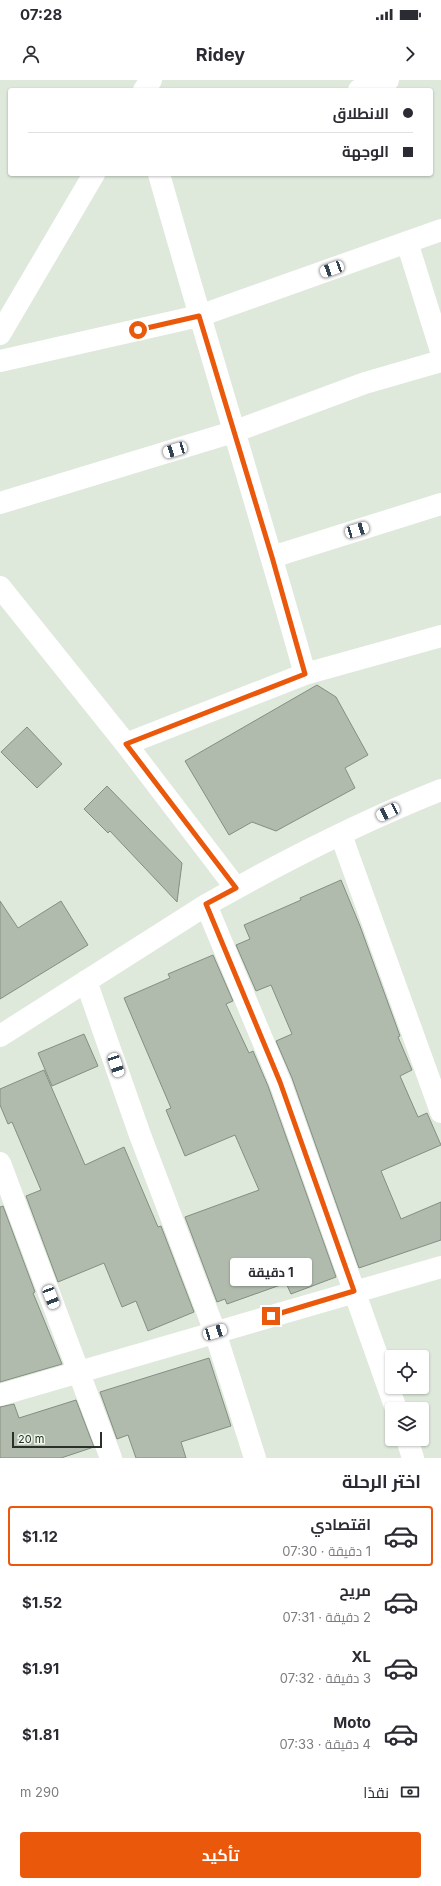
<!DOCTYPE html>
<html lang="ar">
<meta charset="utf-8">
<style>
:root{--surface:#fff;--page:#f2f2f3;--text:#2b2b33;--muted:#7c7c81;--line:#e1e1e2;--accent:#ea580c}
body{margin:0;font-family:Inter,Cairo,sans-serif;background:var(--page);color:var(--text);direction:rtl;height:100vh;display:flex;flex-direction:column;font-size:15px;white-space:nowrap}
*{box-sizing:border-box;margin:0}
p{font-size:13px;color:var(--muted)}
.icon{flex:none;width:22px;height:22px;fill:none;stroke:currentColor;stroke-width:2;stroke-linecap:round;stroke-linejoin:round}
.map{position:relative;height:1378px;overflow:hidden;direction:ltr}
.drawer{display:flex;flex-direction:column;background:var(--surface);flex:1}
.drawer>*{flex:none}
.guide{position:absolute;left:8px;top:8px;width:425px;height:88px;border-radius:4px;box-shadow:0 1px 3px #0004;direction:rtl;display:grid;align-content:center;height:88px;padding:0 20px;background:var(--surface)}
.buttons{position:absolute;left:385px;top:1270px;display:grid;gap:8px}
.buttons a{display:grid;place-items:center;width:44px;height:44px;border-radius:4px;background:var(--surface);box-shadow:0 1px 3px #0004;font-size:20px}
.scale{position:absolute;left:12px;bottom:10px;width:90px;box-sizing:border-box;padding-left:4px;border:2px solid #2b2f2a;border-top:0;font-size:11px;line-height:14px;white-space:nowrap;color:#2b2f2a;-webkit-text-stroke:3px #ebf6e8;paint-order:stroke}
.end{position:absolute;width:18px;height:18px;margin:-9px;border:5px solid #ea580c;background:#fff;box-shadow:0 0 0 2px #fff}
.from{border-radius:50%}
.bubble{position:absolute;height:28px;border-radius:4px;background:var(--surface);box-shadow:0 1px 3px #0004;font-size:13px;font-weight:700;line-height:28px;text-align:center;direction:rtl}
.car{position:absolute;width:12px;height:24px;margin:-12px -6px;border-radius:5px;box-shadow:0 0 3px 1px #0007;background:linear-gradient(#fff 24%,#345 0 40%,#fff 0 76%,#345 0 86%,#fff 0)}
.guide b{display:flex;align-items:center;gap:14px;height:38px;font-size:15px}
.guide b+b{border-top:1px solid var(--line)}
.guide i{width:10px;height:10px;background:var(--text)}
ul{padding:0;list-style:none}
li{display:flex;align-items:center;gap:12px;height:60px;margin:0 8px 6px;padding:0 12px;border:2px solid transparent;border-radius:4px}
li div{flex:1}
li b{display:block;font-size:15px}
li em{font-style:normal;font-weight:700}
li.selected{border-color:var(--accent)}
li>.icon{width:36px;height:36px;stroke-width:1.5}
h2{padding:0 20px;font-size:18px;line-height:48px}
.pay{display:flex;align-items:center;gap:10px;height:44px;padding:0 20px;font-size:15px}
.pay p{margin-inline-start:auto}
.button{display:flex;gap:8px;margin-top:auto;padding:8px 20px}
.button a{flex:1;height:46px;border-radius:4px;background:var(--accent);color:#fff;font-size:16px;font-weight:700;line-height:46px;text-align:center}
.status{display:flex;justify-content:space-between;align-items:center;height:28px;padding:0 20px;background:var(--surface);direction:ltr}
.status svg{height:11px;fill:currentColor}
header{display:flex;justify-content:space-between;align-items:center;height:52px;padding:0 20px;background:var(--surface);font-size:18px;font-weight:700}
.map>svg:first-child{display:block}
</style>
<div class="status"><b>07:28</b><svg viewBox="0 0 49 12"><path d="M0 12V9h3v3zM5 12V6h3v6zM10 12V3h3v9zM15 12V0h3v12zM26 1h20v11H26zM47 4h2v5h-2z"/></svg></div>
<header><svg class="icon" aria-label="forward" viewBox="0 0 24 24"><path d="M9 5l7 7-7 7"/></svg>Ridey<svg class="icon" aria-label="person" viewBox="0 0 24 24"><circle cx="12" cy="8" r="4"/><path d="M4 21q1-7 8-7t8 7"/></svg></header>
<div class="map">
<svg width="441" height="1378" viewBox="0 0 441 1378">
<rect width="100%" height="100%" fill="#dee8db"/>
<path fill="#b0baad" stroke="#858e82" d="M317,605l19,12 32,58 -23,13 10,20 -79,43 -24,-9 -23,13 -44,-74z
M27,647l35,37 -25,24 -36,-36z
M107,706l75,77 -5,39 -67,-71 -2,2 -24,-24z
M341,800l19,46 40,110 -2,1 14,33 -12,6 18,41 9,-4 14,32 -60,26 20,48 40,-17v38l-82,28 -67,-190 -16,-37 16,-7 -21,-49 -15,6 -20,-46 14,-6 -6,-14 57,-25 -1,-2z
M0,821l18,27 43,-27 27,44 -88,54z
M213,875l20,46 -7,3 23,49 4,-2 15,35 68,191 -45,17 -5,-11 -59,21 -2,-5 -8,3 -32,-85 74,-27 -24,-55 -50,21 -19,-46 5,-2 -47,-110 46,-20 -2,-4z
M84,954l14,32 -46,20 -14,-33z
M44,990l41,95 39,-18 34,80 3,-1 33,86 -46,19 -12,-30 -14,6 -18,-44 -46,19 -32,-86 15,-6 -29,-68 -4,2 -8,-19v-16z
M3,1126l32,86 -2,1 29,71 -62,18v-175z
M209,1278l22,68 -50,16 5,16h-50l-8,-23 -11,4 -17,-47z
M76,1320l18,47 -33,11h-61v-51l14,-3 5,14z"/>
<g fill="none" stroke-linecap="round" stroke-linejoin="round">
<path stroke="#fff" stroke-width="22" d="M144,10l7,-10
M359,10l29,-10
M159,94c47,167 99,333 146,500
M407,162l34,109
M0,254l94,-160
M0,281l199,-45 242,-86
M0,423l233,-71 132,-49 76,-22
M272,477l169,-53
M0,507l126,157 110,144
M126,664l179,-70 136,-38
M341,755l100,277
M206,825l74,177 116,327
M86,901l54,154 75,197 40,126
M0,956l206,-131c76,-43 154,-83 235,-115
M0,1083l111,295
M0,1315l441,-128
M407,1359l6,19"/>
</g>
<g fill="none" stroke-linecap="round" stroke-linejoin="round">
<path stroke="#ea580c" stroke-width="5" d="M138,250l61,-14 73,241 33,117 -179,70 110,144 -30,16 74,178 74,209 -83,25"/>
</g>
</svg>
<div class="buttons">
<a><svg class="icon" aria-label="locate" viewBox="0 0 24 24"><circle cx="12" cy="12" r="6"/><path d="M12 2v4M12 18v4M2 12h4M18 12h4"/></svg></a>
<a><svg class="icon" aria-label="layers" viewBox="0 0 24 24"><path d="M12 4l9 5-9 5-9-5zM3 14l9 5 9-5"/></svg></a>
</div>
<div class="scale">20 m</div>
<i class="end from" style="left:138px;top:250px"></i>
<i class="end" style="left:271px;top:1236px"></i>
<div class="bubble" style="left:230px;top:1178px;width:82px">1 دقيقة</div>
<i class="car" style="left:332px;top:189px;rotate:250deg"></i>
<i class="car" style="left:175px;top:370px;rotate:253deg"></i>
<i class="car" style="left:357px;top:450px;rotate:73deg"></i>
<i class="car" style="left:388px;top:732px;rotate:244deg"></i>
<i class="car" style="left:116px;top:985px;rotate:161deg"></i>
<i class="car" style="left:51px;top:1217px;rotate:159deg"></i>
<i class="car" style="left:215px;top:1252px;rotate:73deg"></i>
<div class="guide">
<b><i class="from"></i>الانطلاق</b>
<b><i></i>الوجهة</b>
</div>
</div>
<section class="drawer">
<h2>اختر الرحلة</h2>
<ul>
<li class="selected"><svg class="icon" aria-label="car" viewBox="0 0 24 24"><path d="M5 17H2v-5l4-1 3-4h7l3 4 3 1v5h-3M9 17h6M6 11h13"/><circle cx="7" cy="17" r="2"/><circle cx="17" cy="17" r="2"/></svg><div><b>اقتصادي</b><p>1 دقيقة · 07:30</p></div><em>$1.12</em></li>
<li><svg class="icon" aria-label="car" viewBox="0 0 24 24"><path d="M5 17H2v-5l4-1 3-4h7l3 4 3 1v5h-3M9 17h6M6 11h13"/><circle cx="7" cy="17" r="2"/><circle cx="17" cy="17" r="2"/></svg><div><b>مريح</b><p>2 دقيقة · 07:31</p></div><em>$1.52</em></li>
<li><svg class="icon" aria-label="car" viewBox="0 0 24 24"><path d="M5 17H2v-5l4-1 3-4h7l3 4 3 1v5h-3M9 17h6M6 11h13"/><circle cx="7" cy="17" r="2"/><circle cx="17" cy="17" r="2"/></svg><div><b>XL</b><p>3 دقيقة · 07:32</p></div><em>$1.91</em></li>
<li><svg class="icon" aria-label="car" viewBox="0 0 24 24"><path d="M5 17H2v-5l4-1 3-4h7l3 4 3 1v5h-3M9 17h6M6 11h13"/><circle cx="7" cy="17" r="2"/><circle cx="17" cy="17" r="2"/></svg><div><b>Moto</b><p>4 دقيقة · 07:33</p></div><em>$1.81</em></li>
</ul>
<div class="pay"><svg class="icon" aria-label="cash" viewBox="0 0 24 24"><path d="M3 7h18v10H3z"/><circle cx="12" cy="12" r="2"/></svg>نقدًا<p>290 m</p></div>
<div class="button"><a>تأكيد</a></div>
</section>
